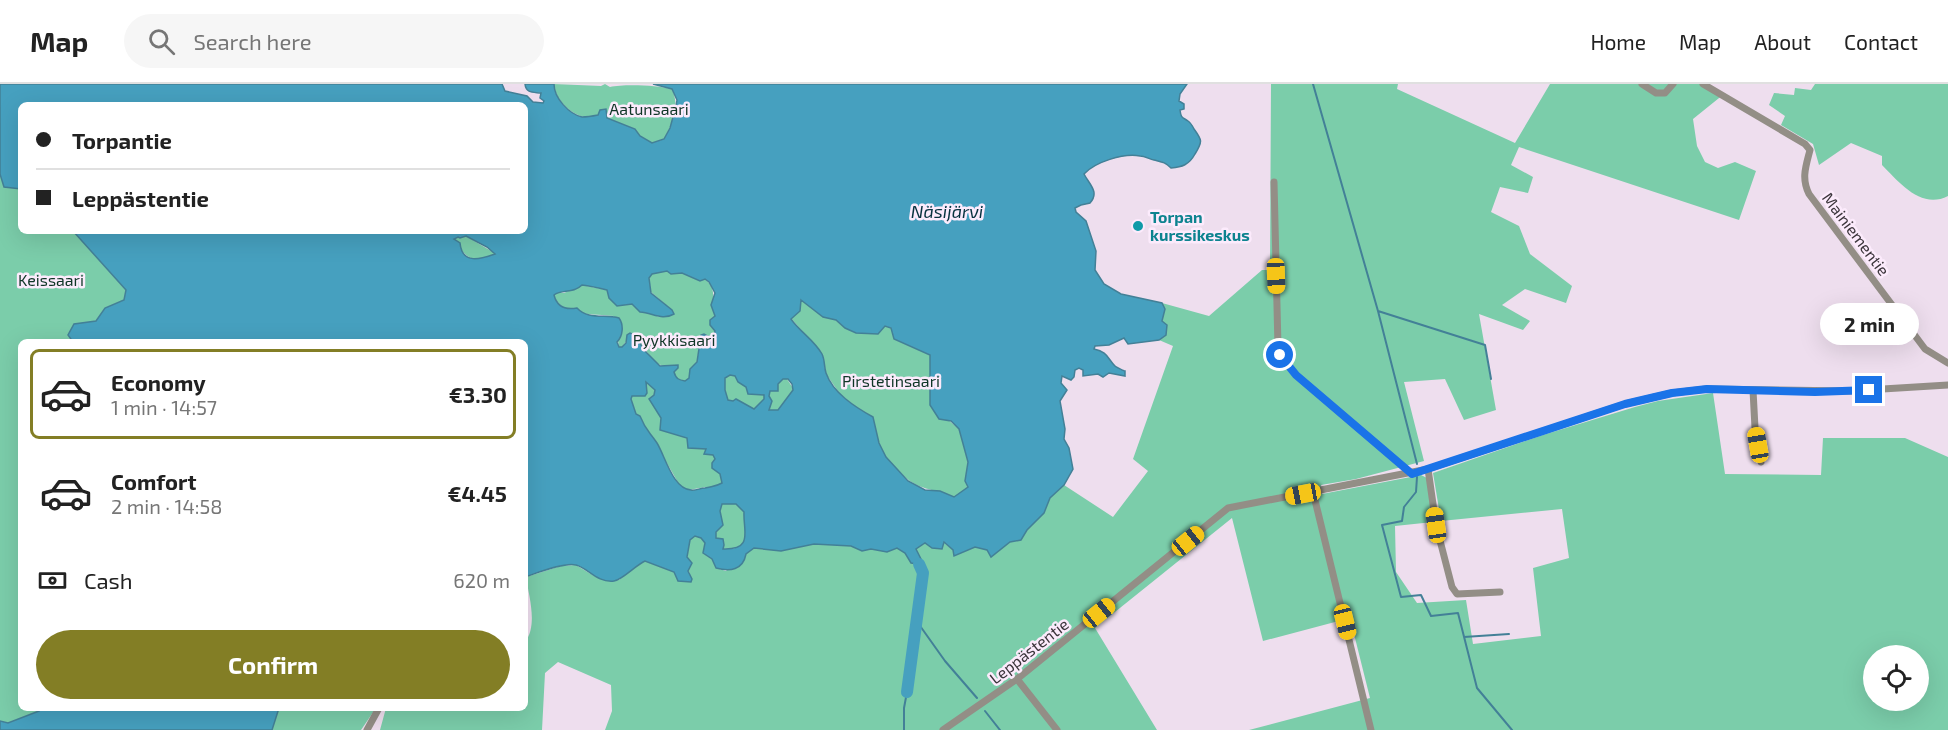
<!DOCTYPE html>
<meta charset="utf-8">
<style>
:root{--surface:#fff;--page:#f6f6f6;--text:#222;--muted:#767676;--line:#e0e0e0;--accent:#837e25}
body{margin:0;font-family:"Exo 2",sans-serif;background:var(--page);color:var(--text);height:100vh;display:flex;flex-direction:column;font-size:22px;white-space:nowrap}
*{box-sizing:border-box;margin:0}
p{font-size:20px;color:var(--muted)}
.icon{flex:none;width:33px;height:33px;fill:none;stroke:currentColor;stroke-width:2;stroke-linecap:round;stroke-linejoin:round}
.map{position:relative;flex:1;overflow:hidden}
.drawer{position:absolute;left:18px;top:255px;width:510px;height:372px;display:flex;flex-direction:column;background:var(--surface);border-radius:9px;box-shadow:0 6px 24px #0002}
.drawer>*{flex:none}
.banner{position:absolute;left:18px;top:18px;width:510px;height:132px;border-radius:9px;box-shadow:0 6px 24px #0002;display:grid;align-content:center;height:132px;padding:0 18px;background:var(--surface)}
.fabs{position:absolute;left:1863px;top:561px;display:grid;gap:12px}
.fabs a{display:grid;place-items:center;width:66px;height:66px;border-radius:50%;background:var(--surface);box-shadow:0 6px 24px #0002;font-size:30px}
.end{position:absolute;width:27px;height:27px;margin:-14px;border:8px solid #1a73e8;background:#fff;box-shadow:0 0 0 3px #fff}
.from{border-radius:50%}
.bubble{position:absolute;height:42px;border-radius:21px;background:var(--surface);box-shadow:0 6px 24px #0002;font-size:20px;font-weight:700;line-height:42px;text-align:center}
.car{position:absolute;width:18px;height:36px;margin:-18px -9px;border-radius:8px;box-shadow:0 0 4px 2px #0007;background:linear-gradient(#f5c518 24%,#345 0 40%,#f5c518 0 76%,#345 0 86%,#f5c518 0)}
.banner b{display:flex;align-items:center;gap:21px;height:57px;font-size:22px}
.banner b+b{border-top:2px solid var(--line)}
.banner i{width:15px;height:15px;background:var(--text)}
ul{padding:10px 0 0;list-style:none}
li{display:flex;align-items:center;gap:18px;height:90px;margin:0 12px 9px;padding:0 6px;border:3px solid transparent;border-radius:9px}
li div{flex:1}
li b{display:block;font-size:22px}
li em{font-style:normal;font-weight:700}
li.on{border-color:var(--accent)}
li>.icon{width:54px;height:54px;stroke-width:1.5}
.pay{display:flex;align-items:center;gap:15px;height:66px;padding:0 18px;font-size:22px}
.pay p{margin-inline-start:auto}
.action{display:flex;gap:12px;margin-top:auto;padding:12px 18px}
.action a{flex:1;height:69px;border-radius:36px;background:var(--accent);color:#fff;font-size:24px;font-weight:700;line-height:69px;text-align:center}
header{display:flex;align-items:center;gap:36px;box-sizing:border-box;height:84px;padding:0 30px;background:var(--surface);border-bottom:2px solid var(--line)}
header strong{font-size:28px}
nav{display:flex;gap:33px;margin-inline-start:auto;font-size:21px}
.search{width:420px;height:54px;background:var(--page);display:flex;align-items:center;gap:15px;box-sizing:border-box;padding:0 21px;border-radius:33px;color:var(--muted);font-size:22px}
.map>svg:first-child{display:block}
</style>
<header>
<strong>Map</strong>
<div class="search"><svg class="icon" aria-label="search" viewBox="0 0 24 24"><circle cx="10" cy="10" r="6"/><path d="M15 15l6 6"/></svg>Search here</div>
<nav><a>Home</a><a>Map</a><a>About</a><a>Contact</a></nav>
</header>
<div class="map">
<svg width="1948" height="646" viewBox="0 0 1948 646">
<rect width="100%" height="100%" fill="#eedeee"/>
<path fill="#7bcdaa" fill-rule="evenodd" d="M554,0l47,2 4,-2 5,3c13,-3 47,-2 62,2 8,18 1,34 -8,50l-12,4 -12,-7 -5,-7 -28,-11 -1,-5c-7,2 -18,6 -25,3 -13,-4 -26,-18 -27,-32z
M1271,0h127l-1,5 118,54 35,-59h157l17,10 -31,25 4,27 8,16 13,6 17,-6 21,9 -17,49 -220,-73 -8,18 22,12 -5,16 -28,-6 -9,25 28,14 11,28 42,32 -6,17 -41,-14 -23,16 28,16 -7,9 -44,-16 17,96 -32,10 -19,-41 -41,3 20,79 -68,18 -35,6 1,9 99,-19 6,3 6,44 -38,4 1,46 21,31 49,-3 7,44 68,-8 -8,-68 36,-10 -7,-49 -121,12 -8,-48 110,-38 92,-28 23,-6 55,-8 12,81 96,1 2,-37h82l43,19v273h-699l121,-32 -20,-80 -87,23 -31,-123 -137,110 62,102h-552l7,-19 -1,-26 -53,-23 -13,11 -3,57h-162l6,-22h139v-66c13,-17 4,-45 1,-65l35,-11 15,-1 18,11 25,4 16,-14 10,-5 47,18c-7,-13 -5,-26 -2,-40l5,-3 6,2 4,5 -2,10 9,6 4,9 10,3 6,-7 3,-16 -13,1 -6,-11v-6l7,-7 -3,-14 2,-7 -16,-17 -18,3 -8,-4 -28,-49 -9,-10 -1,-6 -6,-7 -5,-15 1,-3h10l5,-3 -2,-12 10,9 10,-24c-14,-2 -17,-17 -27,-24 -3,-2 -7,-2 -10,-3l-6,8h-3l-5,-31c-18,-2 -55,0 -60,-21l5,-3 5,1 18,-8 25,5 2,8 8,8 15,-2 8,8 10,1 9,4 15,-3 -2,-4 -21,-18 -2,-15 3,-3 15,-3 4,3 11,-1 18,8 5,-2c10,8 9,18 7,29l3,4v4l-5,4v5l5,6 -1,5 -5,1 -5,-3 -3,1 -4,26 28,17 5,-4 20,1 4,-4 16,-3 17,11 110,169 8,5 10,-4 11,-6 16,6 1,-7 10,8 22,-3 12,3 4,7 19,-15 11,-2 6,-10 17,-17 6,-15 14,-13 49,32 35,-46 -15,-12 40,-113 -14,-6 7,-5 -4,-14 3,-12 -3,-6 47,13 53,-46h8zM1874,572h44v44h-44z
M1815,0h133v112c-27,14 -49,-14 -66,-31v-9l-31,-13 -32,22 -6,-21 -32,-19 4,-9 -16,-11 5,-12 20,2 1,-7 16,2z
M0,90l4,13 17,2v42h52l53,59 -2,10 -19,8 -9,13 -28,14 5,7h-52v366h22l-4,3 -31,12 -8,-2z
M458,152l2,2 6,-2 30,18c-24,9 -28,7 -42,-15z
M801,215l22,18 13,3 9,8 11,5 22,1 7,-8 6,2 3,11 36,16v50l29,24 9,33 -3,19 4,6 -15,10c-20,-9 -37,-6 -53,-24l-19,7 -30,-76 -12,-10 -14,-20 -3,-18 -32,-38 9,-7z
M279,624h97l-15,22h-89z"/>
<path fill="#46a0bf" stroke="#438097" stroke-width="1.5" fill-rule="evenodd" d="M0,0h502l3,7 22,5 6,6 10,1 1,-2 -4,-3 1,-5c-7,-1 -15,1 -16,-9h29c0,14 15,30 28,33 5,0 11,-1 16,-2l2,-5 6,-1 1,9 28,11 5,7 12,7 12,-4 6,-11 6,-22 1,-6 -5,-11 -19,-5h534l-7,10 -1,7 5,3v5l-4,1c1,8 2,7 8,11 3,2 4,4 6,8 8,11 9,12 1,25 -6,11 -13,13 -24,14 -6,-6 -9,-6 -17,-8 -5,-1 -9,-4 -14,-4 -17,-3 -45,6 -56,18 5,10 16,18 6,29l-9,2 -6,3 1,4 10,9 10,30 -1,19 9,14 17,10 41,9 3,6 -3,12 5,4 -1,10 -7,5 -31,4 -4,-6 -15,7 -14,1 -1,3c14,3 13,9 21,17 1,1 9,5 10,5v5l-16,-3 -6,4 -5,-3 -15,2v-6l-4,-2 -4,2 -1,7 -3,3 -9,-4 -1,7 6,7 -7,11 5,28 -1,10 5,9 4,21 -9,16 -14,13 -6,15 -17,17 -6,10 -11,2 -19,15 -4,-7 -12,-3 -21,9 -1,-6 -9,-8 -2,7 -10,-1 -7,-5 -9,6 5,10 -2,5 -8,-1 -6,-10 -8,-5 -10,4 -16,-3 -9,2 -11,-5 -37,-2 -33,7 -27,-3 -8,6c-3,16 -16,18 -30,14l-4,-9 -9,-6 2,-10 -4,-5 -6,-2 -5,4 -3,17 5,6 -4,8 4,8 -1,3 -13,-1 -4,-9 -29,-11c-9,4 -23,19 -31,20 -17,2 -26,-13 -38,-16 -12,-3 -39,8 -51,12v-235h-452l-5,-7 6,-11 22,-3 9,-13 19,-8 2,-10 -53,-59h452v-126h-504v84l-17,-2 -4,-13zM466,152l21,11 8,7c-14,5 -33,11 -35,-11l-6,-4 4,-2 2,1zM667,187l4,3 11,-1 18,8 5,-2 4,3 6,11 -4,12 4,11 -5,4v5l5,6 -1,5 -5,1 -5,-3 -3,1 -4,27 -7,7 -1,9 -4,3c-6,-1 -9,-2 -11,-9l4,-4v-3l-18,1 -16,-16 -9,-15 -5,-2 -3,2 -1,8 -4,4h-3l-2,-5c6,-6 7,-17 2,-24 -14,-4 -31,2 -42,-10 -11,2 -20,-1 -23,-13 8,-6 19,-1 28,-10 8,1 17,3 25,5l2,8 8,8 15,-2 8,8c13,1 22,9 34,2l-2,-4 -21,-17 -2,-15 3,-4zM801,216l22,17 13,3 9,8 11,5 22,1 7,-8 6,2 3,11 36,16v50l9,14 12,2 8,8 9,33 -3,19 3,6 -14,10 -14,-6 -15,-1 -17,-9 -22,-24 -7,-14 -6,-26c-18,-10 -40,-24 -47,-44 -2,-6 -1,-13 -4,-19 -8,-14 -22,-22 -31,-35l9,-8zM730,291l5,1 3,6 8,5 2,7 16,1v4l-10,10 -18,-10 -3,2 -5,-1 -3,-10v-12zM783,295h5l4,5 1,6 -15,20h-9l3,-9 -3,-5 1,-5h8v-7zM646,298l9,8 -1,5 -5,4 12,19 -1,12 27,8 1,10 18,1 -2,5 9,1 2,4 -3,4v5l8,6 2,9c-7,4 -10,3 -17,5 -5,0 -9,3 -14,2 -18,-1 -26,-34 -34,-47 -9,-13 -11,-12 -17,-27l-4,-2 -5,-15 1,-3h13l2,-3zM722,420h14l8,8c-1,19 10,38 -21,37l1,-4 -1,-6 -7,-1v-6l7,-7 -3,-14z
M43,624h236l-7,22h-272v-9l8,2 31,-12z"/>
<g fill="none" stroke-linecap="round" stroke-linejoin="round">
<path stroke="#438097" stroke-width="2" d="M1313,0l65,227 39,153
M1378,227l107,34 6,34
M1417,393l-1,15 -12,15 -2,14 -20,4 19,72 20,-2 10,21 27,-3 19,75 35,42
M918,539l27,38 32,37
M1464,553l45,-3
M985,627l15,19
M904,646v-22l3,-16"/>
<path stroke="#46a0bf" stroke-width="12" d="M907,608l16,-119 -4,-9"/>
<path stroke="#938e86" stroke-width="7" d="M1642,0l14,9h9l8,-9
M1703,0l102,60 5,6c-4,16 -9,28 -1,44l116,155 23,14
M1274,98l4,165 2,8 16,20 116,99
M1753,306l2,38 6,34
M1428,385l8,56 16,62 5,7 43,-2
M1313,408l58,238
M1017,595l40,51
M367,646l12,-22
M943,646l74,-51 211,-171 200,-39 197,-65 47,-11 34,-4 144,2 98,-6"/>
</g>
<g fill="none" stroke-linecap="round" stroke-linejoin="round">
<path stroke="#1a73e8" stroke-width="8" d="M1280,271l16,20 116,99 213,-70 47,-11 35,-4 108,3 54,-2"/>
</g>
<circle fill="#0f9aa8" stroke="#fcebfc" stroke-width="2" cx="1138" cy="142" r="6"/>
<g text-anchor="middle" stroke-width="5" stroke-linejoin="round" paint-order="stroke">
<g font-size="16" fill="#103627" stroke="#fcebfc">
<text x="649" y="31">Aatunsaari</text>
<text x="51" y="202">Keissaari</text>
<text x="674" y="262">Pyykkisaari</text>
<text x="891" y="303">Pirstetinsaari</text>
</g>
<g font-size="16" font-weight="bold" fill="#0d838f" stroke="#fcebfc" text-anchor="start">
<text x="1150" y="139">Torpan<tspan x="1150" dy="18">kurssikeskus</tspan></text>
</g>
<g font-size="16" fill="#3b353b" stroke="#fcebfc">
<text transform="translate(1856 150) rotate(53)" y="6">Mainiementie</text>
<text transform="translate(1029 567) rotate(-38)" y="6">Leppästentie</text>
</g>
<g font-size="18" font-style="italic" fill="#07323f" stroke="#fcebfc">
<text x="947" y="134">Näsijärvi</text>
</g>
</g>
</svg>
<div class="fabs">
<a><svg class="icon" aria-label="locate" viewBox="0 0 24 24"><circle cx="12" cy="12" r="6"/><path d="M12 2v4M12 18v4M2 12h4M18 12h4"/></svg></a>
</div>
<i class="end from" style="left:1280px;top:271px"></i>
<i class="end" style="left:1869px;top:306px"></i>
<div class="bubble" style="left:1820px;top:219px;width:99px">2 min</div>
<i class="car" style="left:1276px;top:192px;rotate:178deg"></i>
<i class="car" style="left:1758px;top:361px;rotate:350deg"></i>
<i class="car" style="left:1303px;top:410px;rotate:259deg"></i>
<i class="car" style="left:1436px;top:441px;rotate:352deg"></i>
<i class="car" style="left:1188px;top:457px;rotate:51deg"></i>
<i class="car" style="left:1099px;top:529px;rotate:51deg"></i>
<i class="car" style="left:1345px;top:538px;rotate:166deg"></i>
<div class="banner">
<b><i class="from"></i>Torpantie</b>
<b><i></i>Leppästentie</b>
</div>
<section class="drawer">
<ul>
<li class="on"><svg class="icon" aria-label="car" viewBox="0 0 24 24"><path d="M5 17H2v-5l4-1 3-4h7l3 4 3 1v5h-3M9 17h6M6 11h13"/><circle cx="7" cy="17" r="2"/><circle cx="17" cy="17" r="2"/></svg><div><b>Economy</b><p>1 min · 14:57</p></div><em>€3.30</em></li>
<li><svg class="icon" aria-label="car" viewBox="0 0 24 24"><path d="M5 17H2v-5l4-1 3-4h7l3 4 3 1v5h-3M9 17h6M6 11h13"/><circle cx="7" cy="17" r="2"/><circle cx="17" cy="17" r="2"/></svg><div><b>Comfort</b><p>2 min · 14:58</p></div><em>€4.45</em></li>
</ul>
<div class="pay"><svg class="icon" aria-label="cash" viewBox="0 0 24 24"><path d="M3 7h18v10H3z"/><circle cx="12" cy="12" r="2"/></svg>Cash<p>620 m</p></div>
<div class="action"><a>Confirm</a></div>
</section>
</div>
